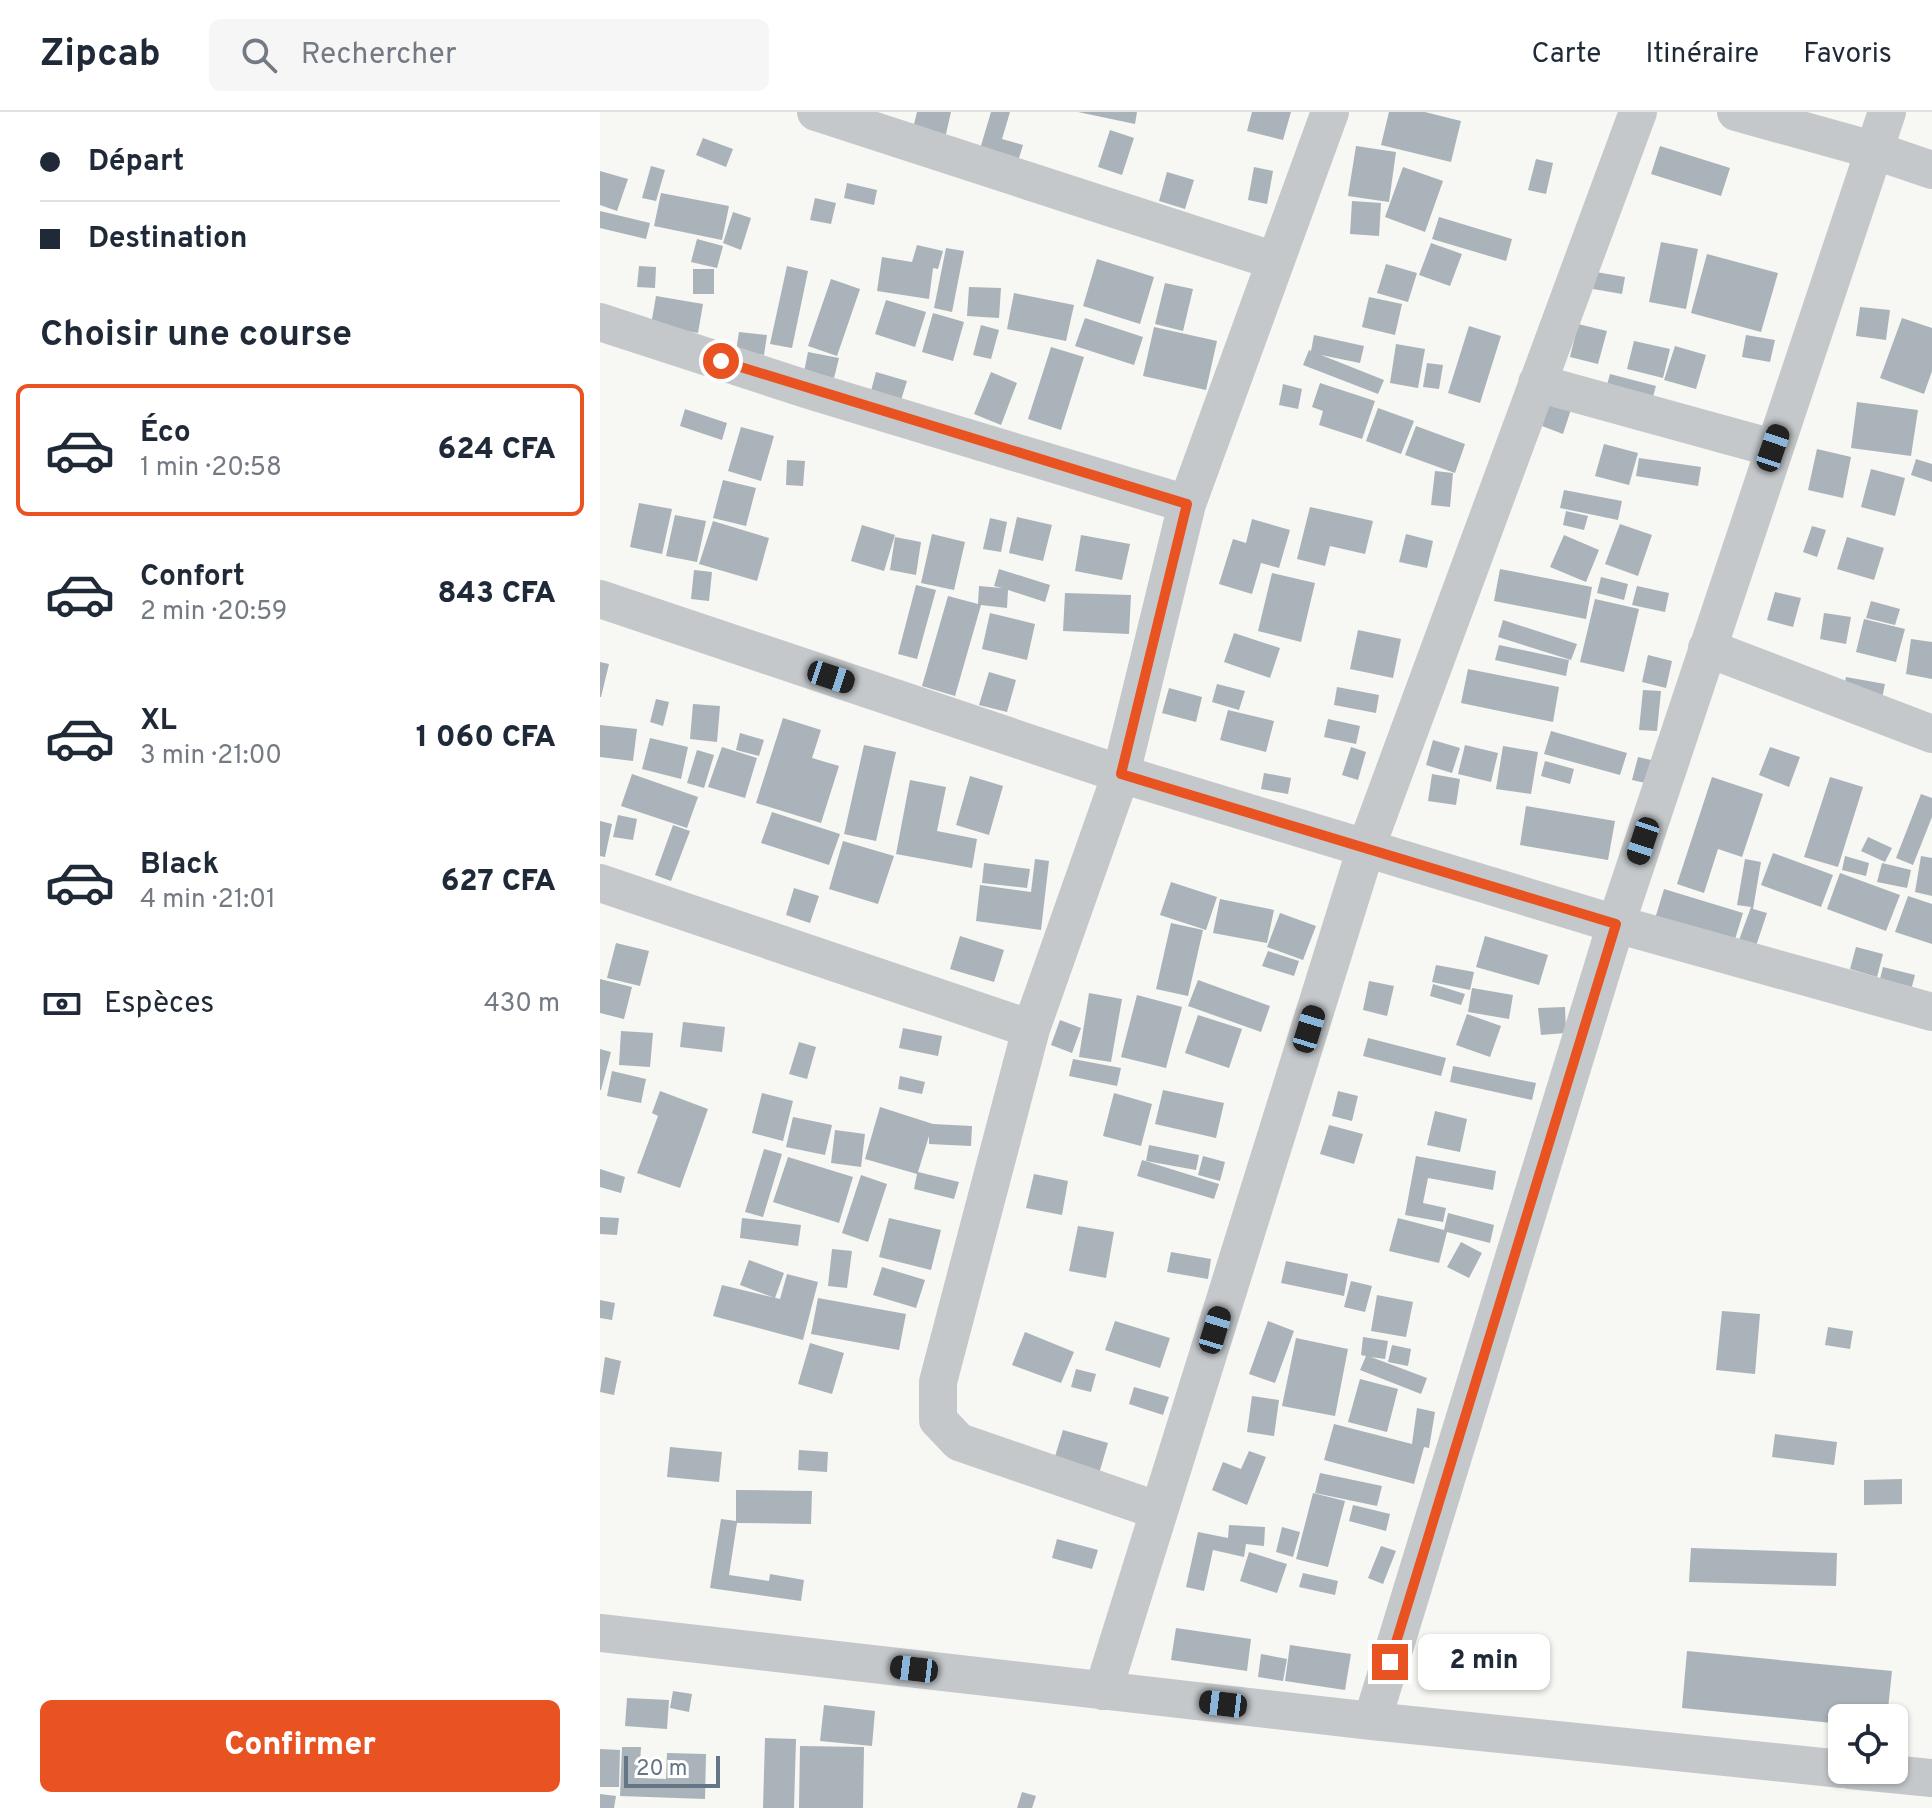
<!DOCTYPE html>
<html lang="fr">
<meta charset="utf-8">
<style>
:root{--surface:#fff;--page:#f6f6f7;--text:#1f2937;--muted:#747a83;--line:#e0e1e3;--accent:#e95221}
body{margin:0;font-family:Overpass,sans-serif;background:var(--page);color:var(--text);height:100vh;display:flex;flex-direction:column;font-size:30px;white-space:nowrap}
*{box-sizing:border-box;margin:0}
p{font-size:26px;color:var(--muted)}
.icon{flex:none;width:44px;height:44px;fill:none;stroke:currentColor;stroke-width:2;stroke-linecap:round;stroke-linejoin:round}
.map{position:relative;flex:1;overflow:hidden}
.drawer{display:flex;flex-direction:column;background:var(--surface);width:600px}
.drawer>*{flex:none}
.banner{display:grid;align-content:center;height:176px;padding:0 40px;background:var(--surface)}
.controls{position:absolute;left:1228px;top:1592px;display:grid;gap:16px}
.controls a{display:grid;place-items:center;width:80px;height:80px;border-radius:12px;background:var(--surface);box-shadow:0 2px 6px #0004;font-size:40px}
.scale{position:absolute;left:24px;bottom:20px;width:96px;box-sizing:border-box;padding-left:8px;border:4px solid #647685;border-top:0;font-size:22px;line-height:28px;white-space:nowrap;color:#647685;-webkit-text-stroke:6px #fff;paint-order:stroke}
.end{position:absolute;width:36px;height:36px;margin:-18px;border:10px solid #e95221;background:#fff;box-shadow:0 0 0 4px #fff}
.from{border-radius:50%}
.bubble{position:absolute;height:56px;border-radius:12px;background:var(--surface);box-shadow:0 2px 6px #0004;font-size:26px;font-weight:800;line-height:56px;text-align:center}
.car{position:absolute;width:24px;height:48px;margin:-24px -12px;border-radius:10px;box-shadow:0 0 6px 2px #0007;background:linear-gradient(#222 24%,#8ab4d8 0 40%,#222 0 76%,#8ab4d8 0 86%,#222 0)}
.banner b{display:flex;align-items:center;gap:28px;height:76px;font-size:30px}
.banner b+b{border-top:2px solid var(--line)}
.banner i{width:20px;height:20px;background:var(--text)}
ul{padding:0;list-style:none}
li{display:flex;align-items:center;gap:24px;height:132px;margin:0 16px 12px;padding:0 24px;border:4px solid transparent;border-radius:12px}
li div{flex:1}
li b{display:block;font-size:30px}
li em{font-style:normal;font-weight:800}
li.on{border-color:var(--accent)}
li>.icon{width:72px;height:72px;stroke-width:1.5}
h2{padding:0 40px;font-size:36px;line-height:96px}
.pay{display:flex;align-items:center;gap:20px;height:88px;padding:0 40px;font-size:30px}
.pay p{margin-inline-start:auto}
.action{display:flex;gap:16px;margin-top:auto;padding:16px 40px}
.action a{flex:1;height:92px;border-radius:12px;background:var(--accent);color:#fff;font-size:32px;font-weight:800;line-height:92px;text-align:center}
header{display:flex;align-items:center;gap:48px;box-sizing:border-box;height:112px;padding:0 40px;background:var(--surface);border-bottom:2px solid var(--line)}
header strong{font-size:38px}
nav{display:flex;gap:44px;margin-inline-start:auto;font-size:28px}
.search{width:560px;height:72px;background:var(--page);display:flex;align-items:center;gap:20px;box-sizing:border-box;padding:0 28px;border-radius:12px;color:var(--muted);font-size:30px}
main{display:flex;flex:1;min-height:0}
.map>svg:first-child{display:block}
</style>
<header>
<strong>Zipcab</strong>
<div class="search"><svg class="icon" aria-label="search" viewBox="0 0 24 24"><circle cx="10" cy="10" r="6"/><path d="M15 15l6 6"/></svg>Rechercher</div>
<nav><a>Carte</a><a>Itinéraire</a><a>Favoris</a></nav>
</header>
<main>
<section class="drawer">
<div class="banner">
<b><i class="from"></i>Départ</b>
<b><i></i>Destination</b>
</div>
<h2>Choisir une course</h2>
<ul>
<li class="on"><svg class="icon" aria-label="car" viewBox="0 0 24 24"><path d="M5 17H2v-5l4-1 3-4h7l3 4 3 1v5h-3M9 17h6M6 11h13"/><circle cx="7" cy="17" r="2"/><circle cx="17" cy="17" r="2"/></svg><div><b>Éco</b><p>1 min · 20:58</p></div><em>624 CFA</em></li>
<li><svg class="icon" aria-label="car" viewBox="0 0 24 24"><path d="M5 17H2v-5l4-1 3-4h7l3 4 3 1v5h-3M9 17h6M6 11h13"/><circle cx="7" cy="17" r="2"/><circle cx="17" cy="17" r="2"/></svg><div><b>Confort</b><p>2 min · 20:59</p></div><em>843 CFA</em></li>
<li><svg class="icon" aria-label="car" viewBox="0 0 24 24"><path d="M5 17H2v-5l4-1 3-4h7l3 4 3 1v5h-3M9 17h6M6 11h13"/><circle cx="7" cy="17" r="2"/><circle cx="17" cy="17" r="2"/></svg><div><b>XL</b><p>3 min · 21:00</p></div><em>1 060 CFA</em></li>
<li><svg class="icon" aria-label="car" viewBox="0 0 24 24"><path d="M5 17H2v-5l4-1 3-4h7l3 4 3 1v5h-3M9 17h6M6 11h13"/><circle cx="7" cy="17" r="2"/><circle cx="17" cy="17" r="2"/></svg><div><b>Black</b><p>4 min · 21:01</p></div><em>627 CFA</em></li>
</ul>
<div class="pay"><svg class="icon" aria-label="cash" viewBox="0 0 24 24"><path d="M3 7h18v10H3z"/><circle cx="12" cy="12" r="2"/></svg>Espèces<p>430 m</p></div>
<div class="action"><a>Confirmer</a></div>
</section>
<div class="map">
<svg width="1332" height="1696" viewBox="0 0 1332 1696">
<rect width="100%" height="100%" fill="#f7f7f3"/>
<path fill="#aab3b9" d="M317,0h34l-8,35 -33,-7z
M391,0h19l-8,27 21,6 -5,16 -38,-12z
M478,0h59l-2,12z
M652,0h39l-8,28 -36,-9z
M789,0h36l36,9 -10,41 -70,-17z
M510,18l24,8 -12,37 -24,-8z
M103,26l30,11 -7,18 -30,-12z
M756,34l40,6 -7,50 -41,-6z
M1060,34l70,22 -9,28 -70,-22z
M936,47l17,4 -7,31 -18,-4z
M51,54l14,4 -9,31 -14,-3z
M654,55l19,4 -6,33 -19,-4z
M803,55l40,14 -18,51 -40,-15z
M0,59l28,8 -11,32 -17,-6z
M567,60l27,8 -9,29 -26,-8z
M247,71l30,7 -3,15 -30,-7z
M61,81l68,13 -7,34 -68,-14z
M215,86l21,5 -5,21 -21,-4z
M752,89l29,2 -2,33 -29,-2z
M0,99l50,12 -4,16 -46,-11z
M133,100l18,6 -10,32 -18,-7z
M839,105l73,22 -6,22 -74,-22z
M97,127l26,7 -6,22 -26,-6z
M1061,130l37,7 -12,60 -37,-7z
M831,131l31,11 -12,32 -31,-11z
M317,133l26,6 -5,18 -5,-1 -4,31 -52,-8 5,-34 30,5z
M346,136l18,3 -12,61 -18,-4z
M1107,142l71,19 -17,59 -70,-19z
M497,147l57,18 -14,47 -57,-18z
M786,152l31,9 -9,29 -31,-9z
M39,154l17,1 -1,21 -18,-1z
M187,154l21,5 -16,77 -22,-4z
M93,157h21v25h-21z
M996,160l29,5 -3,17 -29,-5z
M231,167l29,10 -23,67 -29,-10z
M565,171l28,6 -10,42 -28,-7z
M369,175l32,1 -2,30 -32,-2z
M414,181l60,12 -8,36 -59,-12z
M56,184l47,8 -5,29 -47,-8z
M769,185l33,7 -7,31 -33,-8z
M286,188l40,12 -11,35 -40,-13z
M1260,195l30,3 -4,30 -30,-4z
M333,201l31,9 -11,39 -31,-9z
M485,206l58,19 -9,28 -59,-19z
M1302,206l30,10v43l-8,23 -44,-16z
M978,212l29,7 -9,33 -28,-7z
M381,213l18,5 -8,29 -18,-4z
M869,214l32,10 -21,67 -32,-10z
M554,215l63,14 -11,49 -63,-14z
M139,220l28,3 -3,20 -28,-4z
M714,223l50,11 -4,17 -39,-8 63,25 -6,14 -75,-29 6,-15 2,1z
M1146,223l29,5 -5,22 -28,-5z
M1034,229l36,8 -7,29 -36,-9z
M796,232l29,5 -7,39 -28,-5z
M1075,234l31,9 -10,34 -32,-9z
M451,235l33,10 -23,73 -33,-11z
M208,240l31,6 -5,20 -30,-6z
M827,251l16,2 -4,24 -16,-2z
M276,260l31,9 -6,19 -30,-9z
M391,260l26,11 -16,42 -27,-11z
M1010,262l46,12 -11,39 -46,-11z
M720,271l55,18 -13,38 -43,-14 4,-14 -11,-4z
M683,272l19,5 -4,20 -19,-4z
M956,272l21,7 -14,43 -21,-8z
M1257,290l61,8 -7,46 -60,-8z
M778,296l36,13 -13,33 -35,-13z
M85,297l42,14 -5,17 -42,-14z
M816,314l49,18 -10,29 -50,-18z
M141,315l33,9 -13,45 -33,-10z
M1004,332l34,9 -9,32 -34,-9z
M1217,337l34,8 -8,41 -35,-8z
M1039,346l62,9 -3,19 -62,-10z
M1316,347l16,5v18l-21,-7z
M187,348l18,1 -2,25 -17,-1z
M1271,357l34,9 -10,38 -34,-9z
M835,359l18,2 -3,34 -19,-2z
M123,368l33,8 -10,38 -33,-8z
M964,378l58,11 -4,19 -58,-12z
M39,391l33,6 -10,45 -32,-7z
M710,395l63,14 -8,33 -35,-8 -5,20 -28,-7z
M966,399l22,5 -4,14 -21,-5z
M75,403l31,6 -9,41 -31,-6z
M417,405l35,8 -9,36 -34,-8z
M390,406l17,4 -6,30 -18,-3z
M652,407l38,11 -11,38 -18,-5 -9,31 -33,-10 14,-45 13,4z
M113,409l56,17 -12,43 -58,-17z
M1020,412l32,11 -14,41 -33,-12z
M262,413l33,10 -11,36 -33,-10z
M1212,414l14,4 -9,27 -14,-5z
M332,422l33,8 -11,48 -33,-7z
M806,422l27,7 -6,27 -28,-6z
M481,423l49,9 -8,36 -47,-9z
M964,423l35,15 -13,32 -36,-15z
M295,425l26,5 -5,33 -26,-5z
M1247,425l37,11 -10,32 -37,-11z
M399,457l51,16 -5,17 -37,-12 -1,18 -26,-3 -26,91 -33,-10 26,-90 30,8 1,-18 23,2 -8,-2z
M900,457l92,18 -6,32 -92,-18z
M94,458l18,2 -3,29 -18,-2z
M672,461l43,10 -14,59 -43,-11z
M1001,465l27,7 -4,16 -27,-7z
M316,473l20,5 -19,69 -19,-5z
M1037,474l32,7 -4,19 -33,-7z
M1175,480l26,6 -8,29 -26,-7z
M465,481l66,2 -2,39 -66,-3z
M995,487l44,10 -15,63 -44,-10z
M1271,489l29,8 -5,16 -29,-7z
M390,501l45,11 -8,36 -45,-11z
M1224,501l27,4 -5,27 -26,-5z
M1264,507l41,10 -9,33 -40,-10z
M903,508l74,24 -6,16 -73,-23z
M758,518l43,9 -8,39 -43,-9z
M634,521l46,15 -10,30 -46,-16z
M1311,527l21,3v37l-26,-5z
M899,533l70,15 -3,16 -71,-16z
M1048,543l24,6 -6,27 -24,-6z
M0,550l9,2 -8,33h-1z
M868,557l91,18 -6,35 -92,-19z
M389,560l27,8 -9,32 -28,-7z
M1246,565l39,7 -4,19 -39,-8z
M617,572l28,7 -6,19 -27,-8z
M737,575l42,8 -3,18 -42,-8z
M569,576l33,9 -6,25 -34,-9z
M1043,578l18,1 -4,40 -18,-1z
M56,587l13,3 -6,24 -13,-4z
M93,592l27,2 -3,36 -27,-3z
M628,598l46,11 -8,31 -46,-12z
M183,606l38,12 -9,28 27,8 -18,57 -65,-20z
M728,607l32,7 -4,18 -32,-7z
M0,613l37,4 -4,32 -33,-4z
M951,619l76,22 -7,22 -76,-21z
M140,621l24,7 -5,16 -23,-6z
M50,626l38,9 -7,32 -39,-10z
M833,628l27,8 -8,25 -26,-8z
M264,633l32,7 -20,89 -32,-7z
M865,633l33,8 -7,29 -33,-8z
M903,634l35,6 -7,42 -35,-5z
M122,635l35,11 -12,40 -37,-11z
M751,635l15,5 -8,28 -16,-5z
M1170,635l30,10 -11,30 -30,-12z
M97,638l17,5 -10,33 -17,-5z
M1038,645l22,5 -6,23 -22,-5z
M945,649l29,8 -4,15 -29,-8z
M664,661l27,5 -3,16 -27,-5z
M32,662l66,23 -11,31 -66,-22z
M832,662l28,5 -4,26 -28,-4z
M370,664l33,10 -14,49 -33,-10z
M1112,665l51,17 -21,63 -24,-8 -14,44 -27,-9z
M1230,665l33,10 -25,80 -34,-10z
M310,668l36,7 -9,44 40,8 -5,29 -76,-14z
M1321,682l11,4v19l-19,48 -17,-7z
M926,694l89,15 -7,39 -88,-15z
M172,700l68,22 -11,31 -68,-22z
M18,703l19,4 -4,21 -20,-3z
M0,709l12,3 -7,33 -5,-1z
M73,713l17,6 -19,50 -16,-6z
M1268,725l24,11 -7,14 -24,-11z
M243,729l51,15 -16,48 -49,-15z
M1173,741l60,22 -12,32 -60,-22z
M1245,744l24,7 -3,13 -24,-6z
M1321,744l11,2v38l-17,-4z
M435,747l14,2 -8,69 -65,-9 4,-36 51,7z
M1145,747l16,3 -8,47 14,4 -11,33 -17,-6 12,-33 -14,-2z
M384,751l46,6 -3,19 -45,-5z
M1282,751l29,7 -4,18 -30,-6z
M1240,761l60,22 -14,36 -59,-22z
M571,770l46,15 -11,33 -46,-15z
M194,776l25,8 -9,27 -24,-8z
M1064,777l79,24 -10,33 -79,-24z
M1308,784l24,8v40l-37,-12z
M620,787l54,11 -7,33 -54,-10z
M680,801l36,13 -13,34 -36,-13z
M571,811l32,7 -15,66 -32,-7z
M360,824l44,14 -10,32 -44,-13z
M885,824l63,19 -9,30 -63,-18z
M16,831l33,8 -9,35 -33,-8z
M1256,835l27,7 -6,23 -27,-8z
M668,839l31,10 -5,15 -32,-10z
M836,853l38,7 -4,18 -38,-8z
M1283,855l32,8 -5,19 -32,-7z
M0,867l32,8 -8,32 -24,-6z
M598,868l72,26 -9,26 -73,-26z
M769,869l25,5 -7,30 -24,-6z
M833,872l32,10 -4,11 -31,-9z
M872,876l41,7 -4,24 -41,-7z
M489,881l33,6 -11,63 -32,-5z
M537,883l45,12 -16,61 -45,-11z
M965,895l1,26 -25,2 -3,-27z
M867,902l34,12 -11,31 -34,-12z
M598,903l44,14 -13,39 -44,-15z
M460,908l21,8 -9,25 -21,-8z
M83,910l42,5 -3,25 -42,-5z
M303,916l39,8 -4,20 -39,-8z
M21,919l32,2 -3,34 -31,-2z
M768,926l78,20 -5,18 -78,-20z
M199,930l17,5 -9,32 -18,-5z
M0,937l11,3 -10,38h-1z
M473,947l48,9 -4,18 -48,-10z
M853,954l83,17 -4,17 -82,-18z
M12,959l34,8 -5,24 -34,-7z
M300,964l25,6 -3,12 -24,-5z
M563,978l61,13 -8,35 -61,-14z
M60,979l48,18 -28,79 -43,-15 21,-57 -6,-3z
M738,979l20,5 -6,25 -20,-5z
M162,981l31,8 -10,40 -31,-8z
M514,981l38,11 -11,42 -38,-10z
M280,995l53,17 39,2 -1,20 -42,-2v-8l-11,36 41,10 -5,17 -40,-10 3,-15 -52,-15z
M835,999l32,8 -7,33 -33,-7z
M193,1005l39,8 -7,30 -39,-8z
M729,1013l34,9 -9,30 -34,-10z
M235,1018l30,4 -4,33 -30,-4z
M549,1033l50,10 -3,15 -50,-9z
M164,1037l18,5 -19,63 -18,-5z
M603,1044l22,6 -5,19 -22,-6z
M816,1044l80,15 -3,19 -65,-12 -5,25 23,5 -3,14 -38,-7z
M188,1045l65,20 -14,46 -66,-21z
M542,1048l77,24 -5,15 -77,-23z
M0,1057l25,8 -4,16 -21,-6z
M434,1062l34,7 -6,34 -36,-7z
M261,1063l26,9 -19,58 -26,-9z
M848,1101l46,12 -4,18 -43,-11 -8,31 -50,-12 9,-33 46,12z
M0,1105l19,1 -2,17 -17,-1z
M142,1106l59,7 -3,21 -58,-8z
M289,1106l52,12 -10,40 -52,-13z
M478,1114l36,6 -8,46 -37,-7z
M861,1130l21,11 -13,25 -22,-11z
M232,1137l20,2 -5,37 -19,-2z
M571,1140l40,7 -3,20 -41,-7z
M149,1148l35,13 -9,25 -35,-13z
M686,1149l62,13 -4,22 -63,-13z
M282,1155l43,13 -9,28 -43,-13z
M187,1162l31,8 -15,58 -90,-24 9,-31 58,14z
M751,1169l21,5 -7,26 -21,-5z
M777,1183l36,7 -7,35 -35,-6z
M218,1186l88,16 -7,36 -88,-16z
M0,1188l15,3 -3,17 -12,-2z
M1122,1199l38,3 -5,60 -39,-4z
M515,1209l55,17 -10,30 -55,-18z
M668,1209l26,10 -19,52 -26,-9z
M1228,1215l25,4 -3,18 -25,-4z
M425,1220l49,20 -13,31 -49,-18z
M763,1225l25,4 -3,18 -14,-2 56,21 -6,16 -61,-24 6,-14 -5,-1z
M696,1226l52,11 -13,67 -53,-10z
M210,1231l34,10 -12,41 -34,-10z
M792,1233l19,4 -3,17 -20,-4z
M5,1245l16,4 -7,34 -14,-3z
M476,1257l20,5 -5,18 -20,-5z
M760,1267l38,10 -11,43 -39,-10z
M534,1275l35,10 -6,18 -34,-11z
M652,1284l27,4 -5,36 -27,-4z
M817,1296l18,4 -6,36 -5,-1 -10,37 -90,-24 10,-36 78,20z
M463,1318l45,13 -10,34 -45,-14z
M1175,1322l62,8 -3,23 -62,-8z
M70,1335l52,5 -3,30 -52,-5z
M199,1338l29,2 -1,20 -29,-2z
M649,1339l17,6 -19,48 -35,-15 11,-28 18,7z
M720,1361l62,13 -5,20 -62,-13z
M1302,1367v25l-38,1v-25z
M136,1378l76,1 -1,33 -74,-1 -8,52 40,6 1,-7 34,6 -3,21 -91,-13 11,-69 15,2z
M713,1381l32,8 -17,66 -32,-8z
M753,1393l37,9 -4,17 -37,-10z
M629,1413l36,2 -1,19 -18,-2 -2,13 -31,-7 -9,41 -18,-4 12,-55 30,6z
M682,1415l18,5 -7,25 -17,-5z
M457,1427l41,11 -6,19 -40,-11z
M781,1434l15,5 -13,33 -15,-6z
M1091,1436l146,5 -1,33 -147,-4z
M649,1440l38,12 -10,29 -37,-12z
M703,1461l35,8 -3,14 -36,-8z
M576,1516l75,11 -4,32 -76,-11z
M690,1533l61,9 -6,36 -60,-9z
M1087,1539l205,20 -5,47h-45v6l-160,-16z
M661,1542l26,5 -4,22 -25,-4z
M842,1542l21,2 -2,31 -21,-1z
M73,1579l19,3 -3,18 -19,-4z
M27,1586l42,2 -2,29 -42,-3z
M224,1593l51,6 -3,35 -52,-5z
M165,1626l31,1 -2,69h-31z
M200,1634l64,1 -1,61h-64z
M22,1635h19l-2,31 27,1 1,-26 39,1 -1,45 -85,-3z
M0,1637l20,1 -1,37h-19z
M422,1680l14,4 -4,12h-15z
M0,1682l16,2 -2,12h-14z"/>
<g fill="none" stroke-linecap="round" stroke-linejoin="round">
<path stroke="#c4c8cb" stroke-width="38" d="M216,0l459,149
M1136,0l137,38 59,20
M0,210l212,69 375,113
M937,271l236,65
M0,487l521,175 495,150 316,88
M1107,536l225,86
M0,771l431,146
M559,1399l-200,-69 -21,-22v-38l93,-353 90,-255 66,-270 143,-392
M0,1521l772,88 470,48
M503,1579l263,-843 272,-736
M772,1609l244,-797 271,-812
M1250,1658l82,8"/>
</g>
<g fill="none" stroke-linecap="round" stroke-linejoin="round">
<path stroke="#e95221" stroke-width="10" d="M121,249l466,143 -66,270 495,150 -226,738"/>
</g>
</svg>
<div class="controls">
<a><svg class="icon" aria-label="locate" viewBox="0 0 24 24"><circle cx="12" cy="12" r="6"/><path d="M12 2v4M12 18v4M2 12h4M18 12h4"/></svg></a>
</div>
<div class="scale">20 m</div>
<i class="end from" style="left:121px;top:249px"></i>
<i class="end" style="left:790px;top:1550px"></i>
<div class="bubble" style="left:818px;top:1522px;width:132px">2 min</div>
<i class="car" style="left:1173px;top:336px;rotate:19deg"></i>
<i class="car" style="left:231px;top:565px;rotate:108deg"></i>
<i class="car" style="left:1043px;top:729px;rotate:198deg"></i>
<i class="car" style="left:709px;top:917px;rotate:17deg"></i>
<i class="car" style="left:615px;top:1218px;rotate:17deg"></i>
<i class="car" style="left:314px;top:1557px;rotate:277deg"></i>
<i class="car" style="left:623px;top:1592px;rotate:277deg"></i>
</div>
</main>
